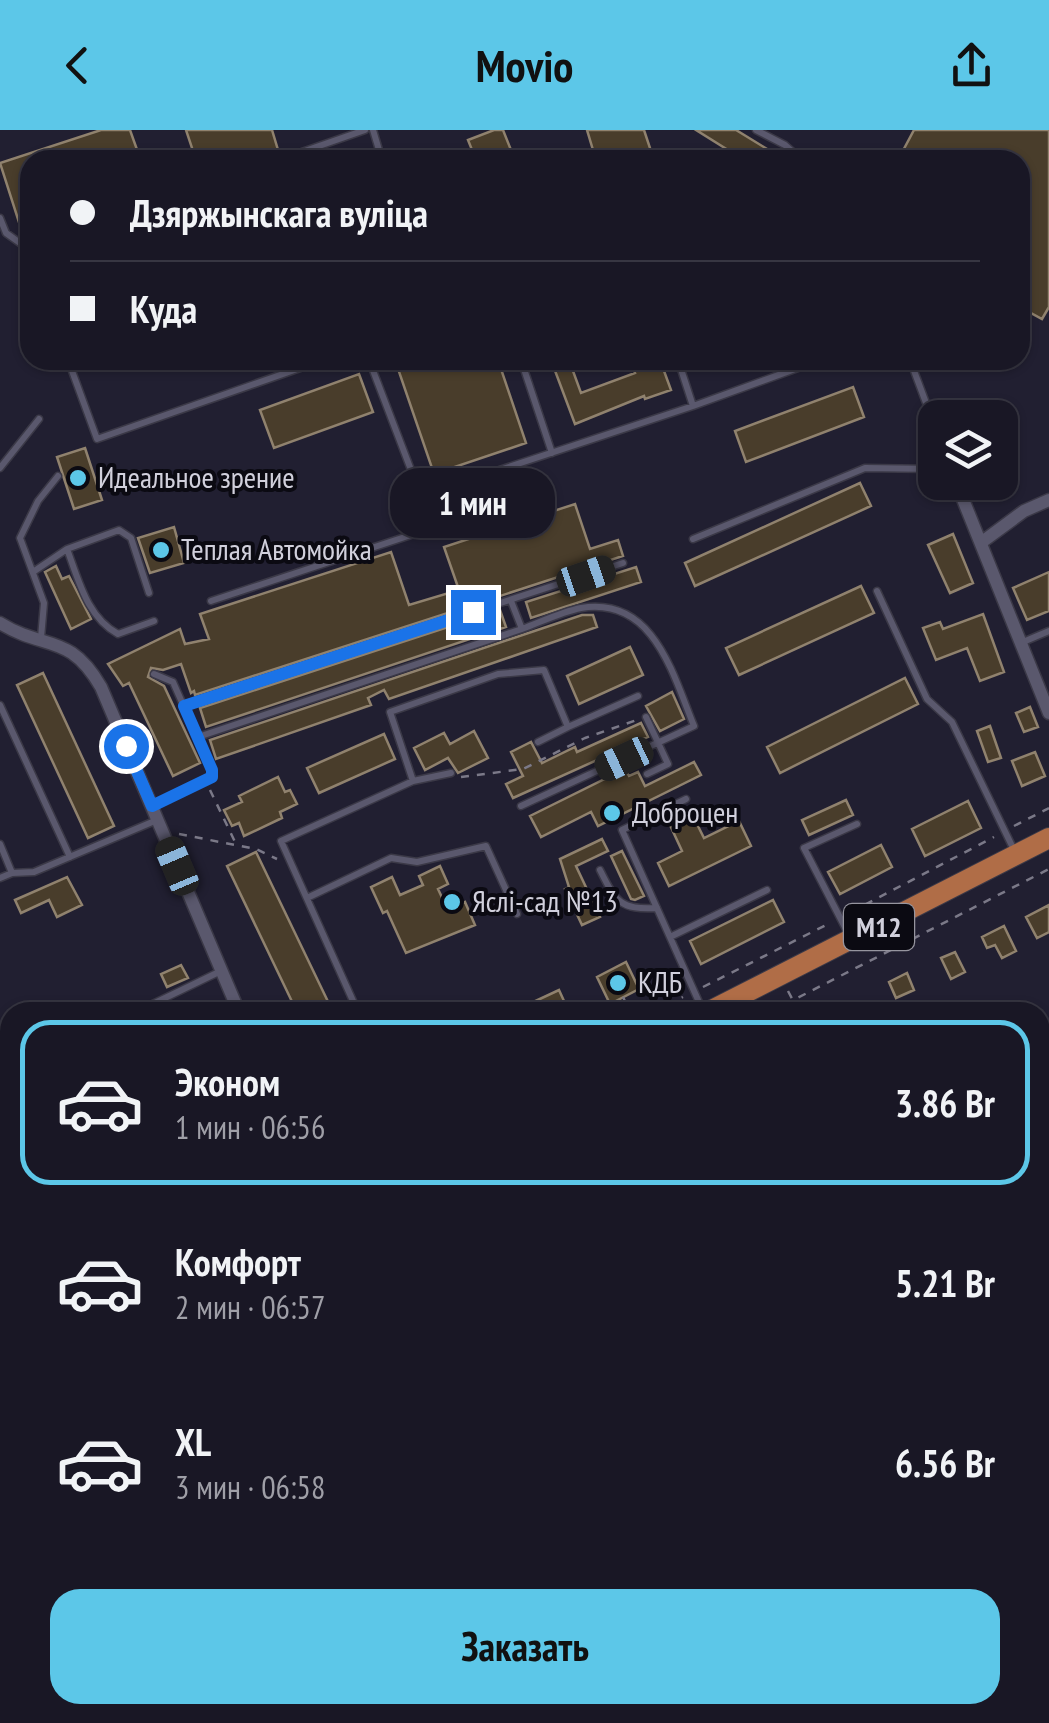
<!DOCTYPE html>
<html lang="ru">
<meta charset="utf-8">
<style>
:root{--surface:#191725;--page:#22202d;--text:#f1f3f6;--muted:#9f9fa7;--line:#373642;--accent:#5cc7e8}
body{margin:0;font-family:"PT Sans Narrow",sans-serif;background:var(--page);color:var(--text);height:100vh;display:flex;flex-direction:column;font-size:38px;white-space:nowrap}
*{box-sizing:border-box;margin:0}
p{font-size:32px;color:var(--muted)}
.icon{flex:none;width:55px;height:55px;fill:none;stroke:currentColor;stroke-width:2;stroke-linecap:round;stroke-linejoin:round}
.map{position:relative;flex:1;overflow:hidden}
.drawer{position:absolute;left:0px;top:872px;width:1050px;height:722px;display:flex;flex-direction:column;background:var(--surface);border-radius:30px 30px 0 0;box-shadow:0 2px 8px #0004,0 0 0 2px var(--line)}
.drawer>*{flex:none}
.banner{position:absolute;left:20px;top:20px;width:1010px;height:220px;border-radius:30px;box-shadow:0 2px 8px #0004,0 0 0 2px var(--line);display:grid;align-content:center;height:220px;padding:0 50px;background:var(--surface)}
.fabs{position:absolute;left:918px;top:270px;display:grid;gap:20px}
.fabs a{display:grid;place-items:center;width:100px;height:100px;border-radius:20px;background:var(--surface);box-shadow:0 2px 8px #0004,0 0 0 2px var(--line);font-size:50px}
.end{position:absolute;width:45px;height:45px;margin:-22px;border:12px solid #1a73e8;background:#fff;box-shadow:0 0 0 5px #fff}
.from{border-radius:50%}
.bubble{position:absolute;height:70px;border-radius:30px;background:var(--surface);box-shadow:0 2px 8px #0004,0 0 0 2px var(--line);font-size:32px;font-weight:800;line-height:70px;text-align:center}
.car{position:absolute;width:30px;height:60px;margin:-30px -15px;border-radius:12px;box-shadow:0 0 8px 2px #0007;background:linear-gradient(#222 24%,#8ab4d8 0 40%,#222 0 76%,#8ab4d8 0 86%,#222 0)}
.banner b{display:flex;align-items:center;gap:35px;height:95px;font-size:38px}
.banner b+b{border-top:2px solid var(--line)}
.banner i{width:25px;height:25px;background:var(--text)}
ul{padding:18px 0 0;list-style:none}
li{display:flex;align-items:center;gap:30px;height:165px;margin:0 20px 15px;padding:0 30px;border:5px solid transparent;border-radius:30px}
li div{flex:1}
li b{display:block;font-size:38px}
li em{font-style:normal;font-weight:800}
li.on{border-color:var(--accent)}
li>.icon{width:90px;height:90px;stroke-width:1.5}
.cta{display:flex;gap:20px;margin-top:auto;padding:20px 50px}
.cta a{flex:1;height:115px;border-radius:30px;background:var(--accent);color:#111;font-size:40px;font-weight:800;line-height:115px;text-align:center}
header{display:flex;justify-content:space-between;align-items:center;height:130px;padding:0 50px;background:var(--accent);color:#111;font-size:45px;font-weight:800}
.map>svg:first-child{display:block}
</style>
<header><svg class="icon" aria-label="back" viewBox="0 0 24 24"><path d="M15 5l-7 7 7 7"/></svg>Movio<svg class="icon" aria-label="share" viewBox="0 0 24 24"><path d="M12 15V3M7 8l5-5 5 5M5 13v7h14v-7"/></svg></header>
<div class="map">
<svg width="1049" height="1593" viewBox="0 0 1049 1593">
<rect width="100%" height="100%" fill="#211f31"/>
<path fill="#173323" d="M0,1493l10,13v79h113l-19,8h-104z"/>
<path fill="#493d2b" stroke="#90826e" stroke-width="2.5" d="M101,0h29l10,28 -110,2v82l-6,-4 -24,-75z
M186,0h86l6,20 -30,10h-52z
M494,0h9l8,20 -26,10h-9l-8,-20z
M587,0h57l10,30h-58z
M696,0h40l49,30h-41z
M914,0h135v177l-7,12 -22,-12v-147h-122z
M395,230h103l28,83 -92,31z
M551,230h18l12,33 54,-20 -5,-13h30l11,30 -26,9 -1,-3 -69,28z
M359,244l14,38 -99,36 -14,-38z
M853,257l11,30 -118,45 -11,-31z
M85,318l17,52 -28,9 -17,-52z
M860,353l11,23 -176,80 -10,-23z
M575,374l15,45 28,-9 5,16 -428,139 -1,-4 -3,2 -10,-29 -18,6 -12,-2 -3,9 16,9 36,77 -27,13 -44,-93 -6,3 -15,-22 72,-35 5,15 24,-5 -9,-25 191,-62 18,53 50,-15 -15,-43z
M174,397l10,36 -34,10 -12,-35z
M953,404l20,49 -23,10 -22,-48z
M56,436l6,13 7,-3 22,43 -20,10 -26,-57z
M636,437l5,15 -110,36 -5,-16z
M1049,442v39l-22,9 -14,-32z
M861,456l13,27 -135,62 -13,-27z
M500,480l6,17 -300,100 -6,-19z
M983,484l21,58 -24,9 -13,-33 -31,12 -13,-32 17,-6 3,7z
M582,485h11l4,12 -208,72 -5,-9 -16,8 3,7 -155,54 -6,-19z
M630,517l13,28 -64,29 -12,-28z
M43,543l71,153 -26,12 -71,-153z
M905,548l13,26 -138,69 -13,-26z
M672,562l12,27 -24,12 -14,-25z
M1030,577l8,20 -14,5 -8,-19z
M641,593l7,14 -135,61 -7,-14 17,-8 -12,-24 20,-10 11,21 33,-16 2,5z
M990,596l11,32 -13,4 -11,-31z
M474,601l14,27 -30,15 -10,-15 -23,12 -11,-22 30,-15 6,11z
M384,604l11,25 -76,34 -12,-25z
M1035,622l10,24 -23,10 -10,-25z
M694,632l7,13 -103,51 -7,-14 -50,25 -11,-21 95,-47 4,7 9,-4 7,14z
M278,647l7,15 5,-2 7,14 -17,8 2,6 -38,18 -5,-13 -7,3 -8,-16 18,-8 -3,-6z
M846,670l7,15 -44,20 -7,-15z
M968,671l13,27 -56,28 -13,-27z
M692,684l12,24 35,-17 12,25 -82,40 -11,-23 24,-12 -12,-26z
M602,709l6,12 -32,15 24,51 -18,8 -17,-36 4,-2 -9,-28z
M881,715l11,22 -52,27 -12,-22z
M622,721l22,45 -9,4 -4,-1 -20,-43z
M256,722l77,160h-36l-70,-146z
M440,736l8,18 -10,5 10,21 17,-8 10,23 -69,28 -19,-42 -4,2 -12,-26 21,-10 8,18 23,-10 -4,-9z
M67,747l15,28 -25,12 -8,-17 -28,13 -6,-13z
M773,770l11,22 -83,42 -11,-23z
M1049,775v27l-12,6 -11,-21z
M1004,796l12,25 -14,7 -7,-13 -8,3 -5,-11z
M955,822l10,20 -14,7 -10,-21z
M626,832l13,27 -29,15 -13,-27z
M181,835l7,13 -21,9 -6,-13z
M907,843l7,17 -18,8 -7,-16z
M559,860l10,22h-57z"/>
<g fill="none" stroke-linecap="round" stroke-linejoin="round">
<g stroke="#3b3947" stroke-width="9">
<path id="lane" d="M373,0l9,30
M756,0l29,15 17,15
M279,30l86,-30
M0,88l6,15 21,15
M68,230l29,79 226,-79
M369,230l52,136 272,-90
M521,230l31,93
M678,230l15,46 127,-46
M910,230l25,67
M0,338l39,-49
M693,409l172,-71 70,1
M67,419c12,32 20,68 51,85l36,-13
M33,442l34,-23 52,-19 12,8 18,55
M877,461l50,108 25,23 62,128
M211,471l209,-69 1,-36
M41,508l3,-35 -24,-65 18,-37 20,-25
M1023,512l26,-11
M0,575l70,152
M184,576l439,-143
M646,587l22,47 -21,10
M198,607l324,-108 -11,-28
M538,612l30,-15
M413,651l-23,-69 108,-38 46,-4 24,57 70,-31
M686,669l-64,31 81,181
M153,675l59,-28v-7l-39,-88 -19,-8
M521,676l173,-80c-21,-51 -40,-130 -113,-118 -20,4 -40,14 -59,21
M0,714l12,29
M600,740c16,32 20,40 57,38
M0,748l12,-5 22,-1 123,-52
M307,768l84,-40 26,4 69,-16 31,68
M849,805l-45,-87 53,-24
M670,807l97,-47
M136,882l85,-41
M358,882l-77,-171 132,-60 38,-8
M1040,1355l9,26
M1040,1470l9,-3"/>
</g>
<g stroke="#3b3947" stroke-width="15">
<path id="street" d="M956,352l93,231
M982,412l42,-31 25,-11
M0,493c45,28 69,9 101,64l138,325
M1040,1027l9,-4
M1040,1312l9,-2
M341,1585l1,8
M914,1585l2,8"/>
</g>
<g stroke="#3b3947" stroke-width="22">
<path id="primary" d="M708,882l341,-174
M0,1209l10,-5"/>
</g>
<path stroke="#7b7988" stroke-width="2.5" stroke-dasharray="8 8" stroke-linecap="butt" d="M461,647l62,-8 62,-31 52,-18
M210,660l27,56
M1014,696l35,-18
M179,704l77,15 21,10
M851,782l143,-75
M703,857l127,-64
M788,861l9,17
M623,867l7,15
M653,882l30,-15
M770,882l279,-143
M0,1179l10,-5
M0,1242l10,-5"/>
<use href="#lane" stroke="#5a586d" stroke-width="6"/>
<use href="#street" stroke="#5a586d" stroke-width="12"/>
<use href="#primary" stroke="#b06d47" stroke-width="20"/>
</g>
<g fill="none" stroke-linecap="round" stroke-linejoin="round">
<path stroke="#1a73e8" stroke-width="12" d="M126,616l26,60 60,-29v-7l-28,-64 289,-94"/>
</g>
<g fill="#5cc7e8" stroke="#0b0a12" stroke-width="4">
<circle cx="78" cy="348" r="10"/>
<circle cx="161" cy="420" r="10"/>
<circle cx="612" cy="683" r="10"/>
<circle cx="452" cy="772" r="10"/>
<circle cx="618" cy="853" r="10"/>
</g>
<g text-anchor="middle" stroke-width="8" stroke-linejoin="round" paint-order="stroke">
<rect fill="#0b0a12" stroke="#96959f" stroke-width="2.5" x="844" y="774" width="70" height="46" rx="8"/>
<g font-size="28" font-weight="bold" fill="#d1d0dc">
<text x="879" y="807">М12</text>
</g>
<g font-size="30" fill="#d1d0dc" stroke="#0b0a12" text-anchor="start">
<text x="98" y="358">Идеальное зрение</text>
<text x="181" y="430">Теплая Автомойка</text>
<text x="632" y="693">Доброцен</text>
<text x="472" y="782">Яслі-сад №13</text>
<text x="638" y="863">КДБ</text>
</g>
</g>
</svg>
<div class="fabs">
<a><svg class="icon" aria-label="layers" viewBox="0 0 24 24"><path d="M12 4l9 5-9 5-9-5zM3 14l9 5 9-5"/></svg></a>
</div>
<i class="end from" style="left:126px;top:616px"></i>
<i class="end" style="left:473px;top:482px"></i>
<div class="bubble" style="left:390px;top:338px;width:165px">1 мин</div>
<i class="car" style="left:586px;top:446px;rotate:71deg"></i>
<i class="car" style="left:624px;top:629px;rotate:245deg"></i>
<i class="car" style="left:177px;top:736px;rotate:337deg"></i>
<div class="banner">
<b><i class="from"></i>Дзяржынскага вуліца</b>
<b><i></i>Куда</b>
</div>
<section class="drawer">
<ul>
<li class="on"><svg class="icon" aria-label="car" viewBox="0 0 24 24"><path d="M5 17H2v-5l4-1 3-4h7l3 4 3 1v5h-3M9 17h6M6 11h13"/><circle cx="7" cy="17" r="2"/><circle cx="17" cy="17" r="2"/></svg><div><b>Эконом</b><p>1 мин · 06:56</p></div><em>3.86 Br</em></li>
<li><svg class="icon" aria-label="car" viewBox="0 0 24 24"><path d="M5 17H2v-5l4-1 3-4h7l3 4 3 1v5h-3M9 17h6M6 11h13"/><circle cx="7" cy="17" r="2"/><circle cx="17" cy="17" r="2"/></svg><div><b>Комфорт</b><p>2 мин · 06:57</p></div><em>5.21 Br</em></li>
<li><svg class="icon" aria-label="car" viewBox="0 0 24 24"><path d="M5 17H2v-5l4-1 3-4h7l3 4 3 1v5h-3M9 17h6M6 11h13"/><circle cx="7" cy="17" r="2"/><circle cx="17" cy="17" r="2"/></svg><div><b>XL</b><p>3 мин · 06:58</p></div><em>6.56 Br</em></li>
</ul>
<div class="cta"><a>Заказать</a></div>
</section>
</div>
